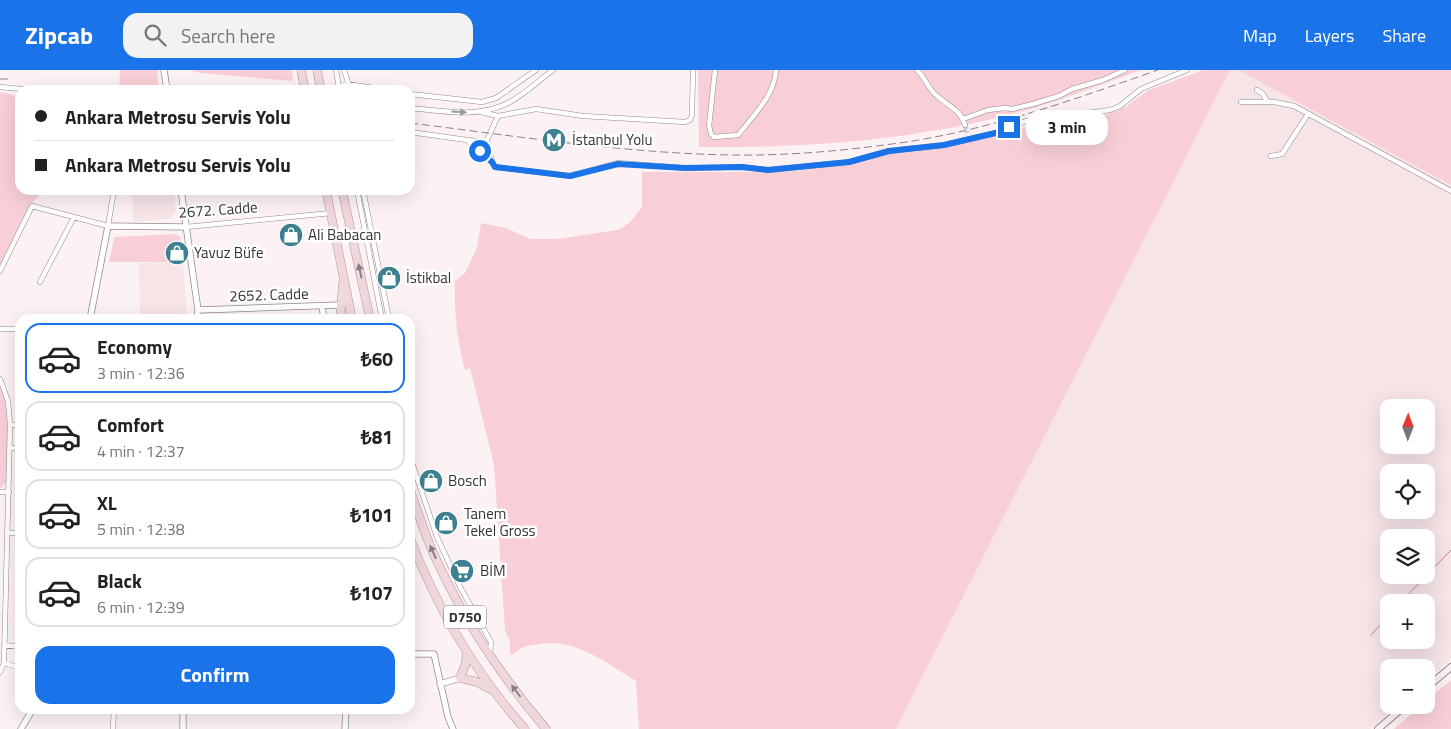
<!DOCTYPE html>
<meta charset="utf-8">
<style>
:root{--surface:#fff;--page:#f2f2f2;--text:#222;--muted:#767676;--line:#e0e0e0;--accent:#1a73e8}
body{margin:0;font-family:"Titillium Web",sans-serif;background:var(--page);color:var(--text);height:100vh;display:flex;flex-direction:column;font-size:19px;white-space:nowrap}
*{box-sizing:border-box;margin:0}
p{font-size:16px;color:var(--muted)}
.icon{flex:none;width:28px;height:28px;fill:none;stroke:currentColor;stroke-width:2;stroke-linecap:round;stroke-linejoin:round}
.map{position:relative;flex:1;overflow:hidden}
.panel{position:absolute;left:15px;top:244px;width:400px;height:400px;display:flex;flex-direction:column;background:var(--surface);border-radius:15px;box-shadow:0 5px 20px #0002}
.panel>*{flex:none}
.banner{position:absolute;left:15px;top:15px;width:400px;height:110px;border-radius:15px;box-shadow:0 5px 20px #0002;display:grid;align-content:center;height:110px;padding:0 20px;background:var(--surface)}
.needle{width:32px;rotate:1deg}
.tools{position:absolute;left:1380px;top:329px;display:grid;gap:10px}
.tools a{display:grid;place-items:center;width:55px;height:55px;border-radius:10px;background:var(--surface);box-shadow:0 5px 20px #0002;font-size:25px}
.end{position:absolute;width:22px;height:22px;margin:-11px;border:6px solid #1a73e8;background:#fff;box-shadow:0 0 0 2px #fff}
.from{border-radius:50%}
.bubble{position:absolute;height:35px;border-radius:15px;background:var(--surface);box-shadow:0 5px 20px #0002;font-size:16px;font-weight:700;line-height:35px;text-align:center}
.banner b{display:flex;align-items:center;gap:18px;height:48px;font-size:19px}
.banner b+b{border-top:1px solid var(--line)}
.banner i{width:12px;height:12px;background:var(--text)}
ul{padding:9px 0 0;list-style:none}
li{display:flex;align-items:center;gap:15px;height:70px;margin:0 10px 8px;padding:0 10px;border:2px solid var(--line);border-radius:15px}
li div{flex:1}
li b{display:block;font-size:19px}
li em{font-style:normal;font-weight:700}
li.on{border-color:var(--accent)}
li>.icon{width:45px;height:45px;stroke-width:1.5}
.primary-button{display:flex;gap:10px;margin-top:auto;padding:10px 20px}
.primary-button a{flex:1;height:58px;border-radius:15px;background:var(--accent);color:#fff;font-size:20px;font-weight:700;line-height:58px;text-align:center}
header{display:flex;align-items:center;gap:30px;box-sizing:border-box;height:70px;padding:0 25px;background:var(--accent);color:#fff}
header strong{font-size:24px}
nav{display:flex;gap:28px;margin-inline-start:auto;font-size:18px}
.search{width:350px;height:45px;background:var(--page);display:flex;align-items:center;gap:12px;box-sizing:border-box;padding:0 18px;border-radius:15px;color:var(--muted);font-size:19px}
.map>svg:first-child{display:block}
</style>
<header>
<strong>Zipcab</strong>
<div class="search"><svg class="icon" aria-label="search" viewBox="0 0 24 24"><circle cx="10" cy="10" r="6"/><path d="M15 15l6 6"/></svg>Search here</div>
<nav><a>Map</a><a>Layers</a><a>Share</a></nav>
</header>
<div class="map">
<svg width="1451" height="659" viewBox="0 0 1451 659">
<rect width="100%" height="100%" fill="#fcf2f4"/>
<path fill="#f6e4e7" fill-rule="evenodd" d="M1229,0h9l213,115v474l-25,21v-12h-37v37h9l-28,24h-474zM1389,338h37v37h-37zM1389,402h37v38h-37zM1389,468h37v37h-37zM1389,532h37v38h-37z
M158,120h16l2,22 -6,7 -36,3 -2,-30z
M183,192l4,57h-47l-1,-56z"/>
<path fill="#f9cfd7" d="M120,0h37l2,20h-40z
M191,0h101l1,11 -93,-8z
M698,0h443c-35,13 -69,26 -104,37 -112,33 -222,41 -338,40z
M1203,0h27l-334,659h-257l-3,-48c-30,-18 -60,-43 -97,-37 -6,1 -15,2 -19,5 -5,3 -5,5 -10,6v-13l-5,-12 -11,-165 -24,-97 -5,2c-8,-30 -11,-59 -10,-89l10,-8 12,-25 4,-25 25,5 25,11h26l61,-9 11,-7 13,-16v-35h128l26,-1 45,-6 57,-13 63,-9 60,-15 86,-14 19,-7 10,-8 13,-9z
M1238,0h213v115z
M2,22l18,5v93h22l-3,5 -11,13 -28,58v-173z
M175,164l5,3 3,25h-74l5,-25z
M0,316c12,30 7,65 6,96l-6,7z
M1451,610v49h-57l28,-24h4v-4z"/>
<g fill="none" stroke-linecap="round" stroke-linejoin="round">
<path stroke="#cb8191" stroke-width="1" d="M1401,532l50,-52
M1371,565l18,-19"/>
<path stroke="#d5ccce" stroke-width="4.5" stroke-dasharray="4.5 2" stroke-linecap="butt" d="M965,55l2,8"/>
<g stroke="#938a8b" stroke-width="5.5">
<path id="minor" d="M336,0l3,18
M344,0l5,15
M715,0l-6,56 2,8 3,3 24,-2c15,-19 37,-40 38,-65
M917,0c8,7 11,19 20,26 10,9 24,14 28,29
M0,17l33,3
M337,20l4,-4 6,-2 40,6
M1257,20l5,3 6,9
M410,24l72,8 14,-4 40,-28
M1241,32h33l20,4 157,85
M410,38c32,3 66,10 96,-4 17,-8 32,-23 47,-34
M481,42l17,4 38,-7 47,7 102,6 5,-2 2,-5 1,-45
M963,49l25,-9 17,-2 7,1 21,-5 26,-8 13,-7 31,-9 22,-10
M410,62l57,8 25,22 3,5 75,9 48,-13 67,5 56,-1 27,3 41,-4 40,-4 40,-11 55,-6 55,-13 27,-11 84,-11 10,-4 21,-17 46,-19
M467,70l19,2 12,-26
M486,72l6,19
M1271,86l11,-2 26,-40
M357,120l25,129
M363,120l26,129
M186,157l145,-14
M0,201l32,-65 76,20 6,-36
M40,212l34,-65
M0,259h20
M0,309l8,22 2,24 -6,238 -4,9
M10,355h10
M10,378h10
M410,387l27,80 23,50 31,55 -1,11
M0,422h9
M8,463h12
M5,575l15,2
M4,593l16,5
M113,659l1,-20"/>
</g>
<g stroke="#938a8b" stroke-width="7">
<path id="tertiary" d="M164,0l3,20
M181,120l17,120 -1,9
M322,236l2,13
M198,240l142,-5
M90,249l18,-93 78,1
M410,584h24l14,63 5,12
M440,614l20,-6
M21,659l12,-20
M183,659v-20
M345,659l1,-20"/>
</g>
<g stroke="#938a8b" stroke-width="8">
<path id="secondary" d="M1426,618l25,-21
M1378,659l28,-24"/>
</g>
<g stroke="#ad979b" stroke-width="9">
<path id="trunk" d="M301,0l4,20
M317,0l4,20
M326,120l26,129
M342,120l28,129
M340,249l3,-36
M410,420c7,19 13,39 21,58 29,66 68,126 115,181
M410,468c27,70 65,135 115,191
M467,583l-2,13 -5,12 17,4 15,8"/>
</g>
<use href="#minor" stroke="#fff" stroke-width="4.5"/>
<use href="#tertiary" stroke="#fff" stroke-width="5.5"/>
<use href="#secondary" stroke="#faf0f2" stroke-width="6"/>
<use href="#trunk" stroke="#f0d7dc" stroke-width="8"/>
<path stroke="#8a8384" stroke-width="1" stroke-dasharray="8 4" stroke-linecap="butt" d="M0,9h12
M410,53c106,13 213,30 320,32 61,1 122,-5 183,-14 85,-14 165,-43 245,-71"/>
</g>
<defs><path id="oneway-solid" d="M-6-.8H1V-3.2L6.5 0L1 3.2V.8H-6Z" transform="scale(1.25)"/></defs>
<use fill="#9b999a" href="#oneway-solid" transform="translate(459 42) rotate(4)"/>
<g fill="#8a7d80">
<use href="#oneway-solid" transform="translate(360 201) rotate(-102)"/>
<use href="#oneway-solid" transform="translate(433 482) rotate(-114)"/>
<use href="#oneway-solid" transform="translate(516 621) rotate(-127)"/>
</g>
<g fill="none" stroke-linecap="round" stroke-linejoin="round">
<path stroke="#1a73e8" stroke-width="6" d="M480,81l12,11 3,5 75,9 48,-12 67,4 57,-1 26,3 81,-8 40,-11 55,-6 56,-13 9,-5"/>
</g>
<defs>
<g id="metro-disc" transform="scale(1.25)"><circle r="9.5" fill="#3d8090" stroke="#fff"/><path d="M-5.5 5V-5H-3L0 0L3-5H5.5V5H3V-.5L0 4L-3-.5V5Z" fill="#fff"/></g>
<g id="shop-disc" transform="scale(1.25)"><circle r="9.5" fill="#3d8090" stroke="#fff"/><path d="M-5-2.5h2.3a2.7 3.5 0 0 1 5.4 0H5L5.5 6h-11ZM-1.5-2.5h3a1.5 2.3 0 0 0-3 0Z" fill="#fff"/></g>
<g id="supermarket-disc" transform="scale(1.25)"><circle r="9.5" fill="#3d8090" stroke="#fff"/><path d="M-6-5.5h2.5l.6 2H6L4.5 2H-2.5L-4.4-4H-6ZM-1.5 3.2a1.3 1.3 0 1 0 .1 0ZM3 3.2a1.3 1.3 0 1 0 .1 0Z" fill="#fff"/></g>
</defs>
<g fill-rule="evenodd">
<use href="#metro-disc" x="554" y="70"/>
<use href="#shop-disc" x="291" y="165"/>
<use href="#shop-disc" x="177" y="183"/>
<use href="#shop-disc" x="389" y="208"/>
<use href="#shop-disc" x="431" y="411"/>
<use href="#shop-disc" x="446" y="453"/>
<use href="#supermarket-disc" x="462" y="501"/>
</g>
<g text-anchor="middle" stroke-width="5" stroke-linejoin="round" paint-order="stroke">
<rect fill="#fff" stroke="#737071" stroke-width="1" x="444" y="535.5" width="42" height="23" rx="4"/>
<g font-size="14" font-weight="bold" fill="#373334">
<text x="465" y="552">D750</text>
</g>
<g font-size="15" fill="#373334" stroke="#fff" text-anchor="start">
<text x="572" y="75">İstanbul Yolu</text>
<text x="308" y="170">Ali Babacan</text>
<text x="194" y="188">Yavuz Büfe</text>
<text x="406" y="213">İstikbal</text>
<text x="448" y="416">Bosch</text>
<text x="464" y="449">Tanem<tspan x="464" dy="17">Tekel Gross</tspan></text>
<text x="480" y="506">BİM</text>
</g>
<g font-size="15" fill="#373334" stroke="#fff">
<text transform="translate(218 140) rotate(-4)" y="5">2672. Cadde</text>
<text transform="translate(269 225) rotate(-2)" y="5">2652. Cadde</text>
</g>
</g>
</svg>
<div class="tools">
<a><svg class="needle" viewBox="-14 -14 28 28"><path d="M0-13l5 13h-10z" fill="#e53935"/><path d="M0 13l5-13h-10z" fill="#767676"/></svg></a>
<a><svg class="icon" aria-label="locate" viewBox="0 0 24 24"><circle cx="12" cy="12" r="6"/><path d="M12 2v4M12 18v4M2 12h4M18 12h4"/></svg></a>
<a><svg class="icon" aria-label="layers" viewBox="0 0 24 24"><path d="M12 4l9 5-9 5-9-5zM3 14l9 5 9-5"/></svg></a>
<a>+</a>
<a>−</a>
</div>
<i class="end from" style="left:480px;top:81px"></i>
<i class="end" style="left:1009px;top:57px"></i>
<div class="bubble" style="left:1026px;top:40px;width:82px">3 min</div>
<div class="banner">
<b><i class="from"></i>Ankara Metrosu Servis Yolu</b>
<b><i></i>Ankara Metrosu Servis Yolu</b>
</div>
<section class="panel">
<ul>
<li class="on"><svg class="icon" aria-label="car" viewBox="0 0 24 24"><path d="M5 17H2v-5l4-1 3-4h7l3 4 3 1v5h-3M9 17h6M6 11h13"/><circle cx="7" cy="17" r="2"/><circle cx="17" cy="17" r="2"/></svg><div><b>Economy</b><p>3 min · 12:36</p></div><em>₺60</em></li>
<li><svg class="icon" aria-label="car" viewBox="0 0 24 24"><path d="M5 17H2v-5l4-1 3-4h7l3 4 3 1v5h-3M9 17h6M6 11h13"/><circle cx="7" cy="17" r="2"/><circle cx="17" cy="17" r="2"/></svg><div><b>Comfort</b><p>4 min · 12:37</p></div><em>₺81</em></li>
<li><svg class="icon" aria-label="car" viewBox="0 0 24 24"><path d="M5 17H2v-5l4-1 3-4h7l3 4 3 1v5h-3M9 17h6M6 11h13"/><circle cx="7" cy="17" r="2"/><circle cx="17" cy="17" r="2"/></svg><div><b>XL</b><p>5 min · 12:38</p></div><em>₺101</em></li>
<li><svg class="icon" aria-label="car" viewBox="0 0 24 24"><path d="M5 17H2v-5l4-1 3-4h7l3 4 3 1v5h-3M9 17h6M6 11h13"/><circle cx="7" cy="17" r="2"/><circle cx="17" cy="17" r="2"/></svg><div><b>Black</b><p>6 min · 12:39</p></div><em>₺107</em></li>
</ul>
<div class="primary-button"><a>Confirm</a></div>
</section>
</div>
